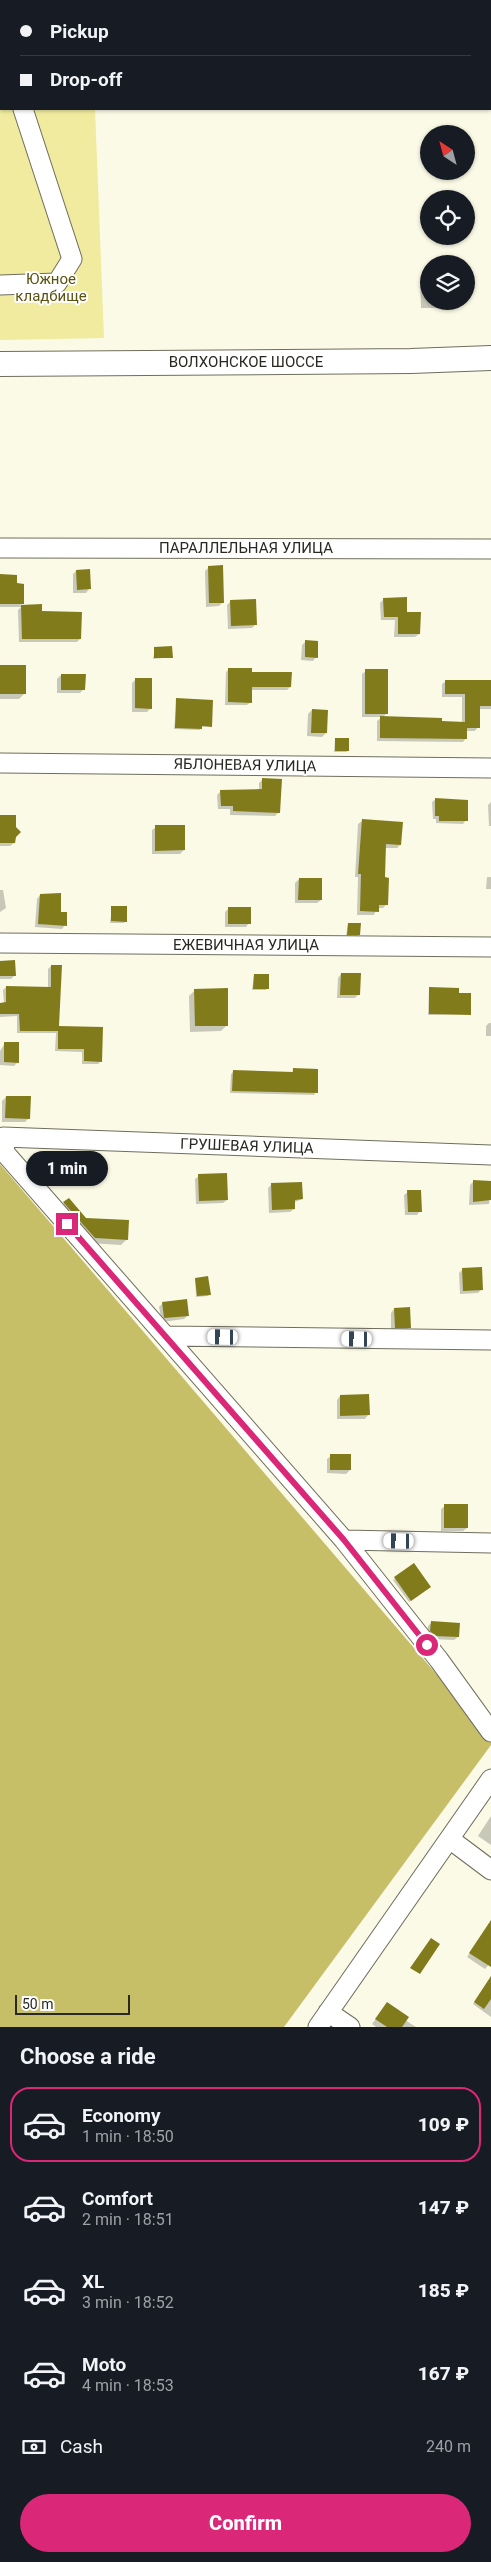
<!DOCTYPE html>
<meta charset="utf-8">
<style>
:root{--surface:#171b24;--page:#20242c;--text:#f1f3f6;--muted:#9ea1a6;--line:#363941;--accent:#db2777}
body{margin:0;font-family:Roboto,sans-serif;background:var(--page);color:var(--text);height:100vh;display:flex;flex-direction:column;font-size:19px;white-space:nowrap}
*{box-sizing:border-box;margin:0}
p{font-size:16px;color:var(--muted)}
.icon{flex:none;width:28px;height:28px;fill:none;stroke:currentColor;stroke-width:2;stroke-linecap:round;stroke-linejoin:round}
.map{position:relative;height:2027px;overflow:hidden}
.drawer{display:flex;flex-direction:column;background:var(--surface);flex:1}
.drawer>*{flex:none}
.banner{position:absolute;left:0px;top:0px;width:491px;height:110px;box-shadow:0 1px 4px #0004;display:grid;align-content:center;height:110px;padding:0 20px;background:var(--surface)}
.needle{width:32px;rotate:324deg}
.buttons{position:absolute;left:420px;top:125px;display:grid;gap:10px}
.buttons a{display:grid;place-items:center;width:55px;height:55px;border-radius:50%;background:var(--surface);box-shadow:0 1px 4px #0004;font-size:25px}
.scale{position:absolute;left:15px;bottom:12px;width:115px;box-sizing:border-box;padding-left:5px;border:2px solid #292821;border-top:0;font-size:14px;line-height:18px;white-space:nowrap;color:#292821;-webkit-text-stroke:4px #fff;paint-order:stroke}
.end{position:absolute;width:22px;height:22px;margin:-11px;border:6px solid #db2777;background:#fff;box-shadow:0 0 0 2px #fff}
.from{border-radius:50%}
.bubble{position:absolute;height:35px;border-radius:18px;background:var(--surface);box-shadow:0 1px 4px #0004;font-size:16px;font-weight:800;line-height:35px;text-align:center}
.car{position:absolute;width:15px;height:30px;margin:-15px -8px;border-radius:6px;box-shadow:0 0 4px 1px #0007;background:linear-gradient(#fff 24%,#345 0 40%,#fff 0 76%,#345 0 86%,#fff 0)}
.banner b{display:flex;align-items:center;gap:18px;height:48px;font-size:19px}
.banner b+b{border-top:1px solid var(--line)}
.banner i{width:12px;height:12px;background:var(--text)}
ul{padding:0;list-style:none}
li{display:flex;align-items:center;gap:15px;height:75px;margin:0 10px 8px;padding:0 10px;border:2px solid transparent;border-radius:20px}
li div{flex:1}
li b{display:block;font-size:19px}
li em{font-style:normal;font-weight:800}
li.selected{border-color:var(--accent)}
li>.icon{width:45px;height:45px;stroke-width:1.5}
h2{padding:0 20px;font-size:22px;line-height:60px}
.pay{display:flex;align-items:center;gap:12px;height:55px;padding:0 20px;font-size:19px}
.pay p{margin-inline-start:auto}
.action{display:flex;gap:10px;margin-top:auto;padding:10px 20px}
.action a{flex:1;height:58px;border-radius:30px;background:var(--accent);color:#fff;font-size:20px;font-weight:800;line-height:58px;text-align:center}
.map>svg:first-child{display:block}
</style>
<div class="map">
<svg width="491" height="2027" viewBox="0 0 491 2027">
<rect width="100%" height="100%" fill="#fbfae6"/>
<path fill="#f0eb9f" d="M0,0h91l-90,1v108h94l9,229 -104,2z"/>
<path fill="#c6bf67" d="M0,1164l491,574v7l-207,282h-284z"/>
<path fill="#0003" d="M424,278h5v23h11l-4,7h-15l-1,-26z
M209,567l14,35 -4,4 -13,1 -1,-36z
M76,571l13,18 -3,4h-13v-19z
M0,576l15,9 8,18 -3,3 21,-1v8l39,26 -3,3h-58l-1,-32 3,-3h-21z
M384,599l22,14 13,21 -4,3h-21l1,-17h-14l-1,-17z
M230,602l25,23 -3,3 -24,1 -1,-24z
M305,642l11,15 -3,4 -12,-1 1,-15z
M155,648l17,9 -19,2z
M0,666l25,27 -6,6h-19z
M229,669l22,4 39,14 -3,3h-36v12l-4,3h-22l1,-33z
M366,671l21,42 -5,5 80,5v-26h-20v-13l4,-3h45v28h-13v18l-3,4h-9v7l-3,4 -86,-1v-20l5,-4h-20v-43z
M61,675l23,14 -4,4h-23v-14z
M136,679l15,29 -4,4h-15v-29z
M177,700l33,26 -9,1 -1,3 -26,-1z
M312,710l14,23 -4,4 -15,-1 1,-22z
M335,739l13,12 -2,1h-12z
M263,779l16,33 -4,4 -45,-1v-6h-12l-1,-14 4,-4 38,-1v-7z
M436,799l30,21 -3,4 -27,-1v-4h-3l-1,-17z
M491,802v24h-2l-1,-21z
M0,816l14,21v6l-4,3h-10z
M362,821l38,24 -3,3h-13v31l3,25 -4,4h-6l-3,7h-17l1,-38h-3l3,-53z
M156,827l28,23 -4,4h-28v-24z
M487,877h4v12h-5z
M299,879l22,21 -4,3h-22v-20z
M0,890h3l3,18 -6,4z
M40,895l19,18 6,12 -3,4 -27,-2 2,-28z
M112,908l14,13 -2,2h-14z
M229,908l20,15 -3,4h-21v-15z
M348,924l11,10 -1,2h-12z
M0,962l15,13 -4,4h-11z
M51,966l7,62 43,33 -3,3h-16v-12l-27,-1 1,-18h-39v-17l-17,1v-13h4l-1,-14 3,-3 42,1v-19z
M341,974l18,20 -4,4h-18l1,-20z
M254,975l13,13 -1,2h-14z
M429,989l28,6 13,19 -42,1z
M195,990l32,35 -6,6 -31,1 -1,-36z
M489,1023h2v13h-5v-10z
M5,1043l13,19 -4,4 -14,-1v-14z
M294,1069l22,23 -2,3 -84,-2 1,-19 3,-3 57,2z
M6,1097l23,21 -4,4h-23v-21z
M75,1158l11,18 -3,3h-13l-3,4 -19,-1v-16l3,-2h21z
M199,1176l28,24 -4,3 -27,1 -1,-25z
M474,1181l17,1 -2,22 -20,1 1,-20z
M271,1185l31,14 -9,4 1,6 -4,3 -21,1 -1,-25z
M408,1192l12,19 -3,4h-12l-1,-20z
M69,1199l17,21 41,19 -6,6 -32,-2 -31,-34z
M463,1269l19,20 -4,4 -18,1 -1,-21z
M195,1279l14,15 -1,2 -12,1z
M163,1303l25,12 -4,4 -22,3 -3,-15z
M394,1309l16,18 -4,4h-15v-18z
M340,1396l28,19 -3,4h-28v-19z
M331,1456l19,14 -4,4 -19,-1v-14z
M445,1506l22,22 -4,3h-22v-22z
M414,1565l14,23 -19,14 -16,-22z
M432,1622l26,15 -4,3 -24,-1 -3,-4 1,-9z
M491,1816v29l-13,-9z
M485,1930l6,4v28l-6,7 -18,-12z
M491,1977v40l-18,-13z
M387,2004l18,16 11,7h-40l-4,-3z"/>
<path fill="#827b1c" d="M223,565l1,38h-15l-1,-37z
M90,569l1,20 -14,1 -1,-20z
M0,574l17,1v8l7,1v20h-24z
M407,597v15h14l-1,22h-22v-17h-14l-1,-19z
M256,599l1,26 -26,1 -1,-26z
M42,604v7l40,1 -1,27h-59l-1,-34z
M305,640l13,1v17l-13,-1z
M172,646l1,12h-19v-11z
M0,665h26v29h-26z
M228,668h24v4h40l-1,15h-39v16l-24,-1z
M365,669h23v45h-23z
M61,674h25l-1,16h-24z
M135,678h17v31l-17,-1z
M445,680h46v26h-11v22h-13v11l-87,-1v-22l62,2v3l23,1v-28h-20z
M176,698l37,2 -1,27 -10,-1v3l-27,-1z
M312,709l16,1 -1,23h-16z
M335,738h14v13h-14z
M262,778l20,1 -2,34 -47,-2v-5h-12l-1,-16 42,-1z
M435,798l33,2v21h-29v-5h-4z
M0,815h16v12l5,5 -5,5 -1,6h-15z
M362,819l41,3 -2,23 -15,-1 -1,33 4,1 -1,27h-9v7l-19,-1 1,-37h-3z
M155,825h30v25l-30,1z
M299,878h23v22h-24z
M61,893v19h6v14l-29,-2 2,-30z
M111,906h16v16l-16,-1z
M228,907h23v17h-23z
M348,923h13l-1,12h-13z
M15,960l1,16h-16v-15z
M51,965h11l-3,61 44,1 -1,35 -18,-1v-12h-26v-18h-38l-1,-17h-19v-11l6,-1v-16l45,1z
M341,973h20l-1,22h-20z
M254,974h15v15h-16z
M429,987l30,1v5h12v22l-42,-1z
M228,988v38h-33l-1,-37z
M4,1042h15v21l-15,-1z
M293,1068l25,1v24l-86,-2 1,-21 60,2z
M6,1096h25l-1,23 -25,-1z
M75,1156h13l-1,21h-16v3h-21v-18l25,1z
M227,1173l1,27 -29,1 -1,-27z
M473,1180l18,1v19l-18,2z
M302,1182l1,17 -8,1v9l-23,1 -1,-27z
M407,1190h14l1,22h-14z
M69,1198l17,20 43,2 -1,20 -33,-2 -32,-36z
M482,1267l1,23 -20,1 -1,-23z
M208,1276l3,19 -14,1 -2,-18z
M187,1299l2,17 -25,2 -2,-16z
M410,1307l1,21h-16l-1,-20z
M369,1394l1,21 -30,1v-21z
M330,1454h21v16h-21z
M444,1504h24v24h-24z
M414,1563l17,24 -20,14 -17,-24z
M431,1621l29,2 -1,14 -25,-1 -4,-5z
M491,1920v47l-22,-14z
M431,1938l9,6 -20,30 -10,-6z
M491,1976v23l-7,10 -10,-7z
M387,2002l22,15 -7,10h-15l-12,-8z"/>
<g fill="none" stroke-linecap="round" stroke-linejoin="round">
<g stroke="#6f6e5d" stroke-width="21">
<path id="minor" d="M0,39l1,3
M0,285l57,-2 15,-24 -49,-150
M0,548l491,1
M0,763l491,5
M0,943l491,4
M491,1155l-488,-18 2,16 339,387 95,120 52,72
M166,1336l325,4
M344,1540l147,3
M451,1840l40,30
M328,2012l22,15
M318,2027l173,-248"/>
</g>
<g stroke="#6f6e5d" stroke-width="26">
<path id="major" d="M0,364l411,-3 80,-3"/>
</g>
<use href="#minor" stroke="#fff" stroke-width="19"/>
<use href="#major" stroke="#fff" stroke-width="24"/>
</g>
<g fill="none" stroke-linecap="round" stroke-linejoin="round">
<path stroke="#db2777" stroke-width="6" d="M67,1224l277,316 83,105"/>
</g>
<g text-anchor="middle" stroke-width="4" stroke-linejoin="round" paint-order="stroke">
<g font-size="15" fill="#59530f" stroke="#fff">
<text x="51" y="284">Южное<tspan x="51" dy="17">кладбище</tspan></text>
</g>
<g font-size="15" fill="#292821" stroke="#fff">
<text x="246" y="367">ВОЛХОНСКОЕ ШОССЕ</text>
<text x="246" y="553">ПАРАЛЛЕЛЬНАЯ УЛИЦА</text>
<text transform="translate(245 765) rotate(1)" y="5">ЯБЛОНЕВАЯ УЛИЦА</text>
<text x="246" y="950">ЕЖЕВИЧНАЯ УЛИЦА</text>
<text transform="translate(247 1146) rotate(2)" y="5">ГРУШЕВАЯ УЛИЦА</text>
</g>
</g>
</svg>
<div class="buttons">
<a><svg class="needle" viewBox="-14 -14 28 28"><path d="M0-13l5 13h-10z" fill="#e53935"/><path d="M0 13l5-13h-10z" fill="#9ea1a6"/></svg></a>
<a><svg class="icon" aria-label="locate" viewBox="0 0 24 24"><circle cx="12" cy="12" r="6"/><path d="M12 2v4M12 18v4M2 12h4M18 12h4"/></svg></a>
<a><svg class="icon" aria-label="layers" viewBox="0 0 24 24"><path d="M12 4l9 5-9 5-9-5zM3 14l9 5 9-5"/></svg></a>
</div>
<div class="scale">50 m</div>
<i class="end from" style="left:427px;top:1645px"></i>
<i class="end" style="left:67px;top:1224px"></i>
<div class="bubble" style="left:26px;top:1151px;width:82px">1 min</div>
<i class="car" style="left:223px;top:1337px;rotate:271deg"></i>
<i class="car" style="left:357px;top:1339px;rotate:271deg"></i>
<i class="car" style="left:399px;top:1541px;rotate:271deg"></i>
<div class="banner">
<b><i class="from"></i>Pickup</b>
<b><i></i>Drop-off</b>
</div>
</div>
<section class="drawer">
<h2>Choose a ride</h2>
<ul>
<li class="selected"><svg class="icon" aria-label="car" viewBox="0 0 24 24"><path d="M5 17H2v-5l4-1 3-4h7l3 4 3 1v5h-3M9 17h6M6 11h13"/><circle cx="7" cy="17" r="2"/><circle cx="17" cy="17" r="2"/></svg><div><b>Economy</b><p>1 min · 18:50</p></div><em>109 ₽</em></li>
<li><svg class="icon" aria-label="car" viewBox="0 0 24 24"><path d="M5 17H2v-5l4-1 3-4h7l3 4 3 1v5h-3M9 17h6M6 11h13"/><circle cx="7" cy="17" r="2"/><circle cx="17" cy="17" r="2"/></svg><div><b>Comfort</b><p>2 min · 18:51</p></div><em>147 ₽</em></li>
<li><svg class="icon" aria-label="car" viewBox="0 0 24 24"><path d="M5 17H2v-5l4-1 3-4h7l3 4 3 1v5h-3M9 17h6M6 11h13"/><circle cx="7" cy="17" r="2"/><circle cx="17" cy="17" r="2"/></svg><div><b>XL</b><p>3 min · 18:52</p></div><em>185 ₽</em></li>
<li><svg class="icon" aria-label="car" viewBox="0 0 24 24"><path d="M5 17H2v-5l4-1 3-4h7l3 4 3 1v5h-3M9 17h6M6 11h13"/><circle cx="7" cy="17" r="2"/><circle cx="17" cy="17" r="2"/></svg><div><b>Moto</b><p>4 min · 18:53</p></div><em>167 ₽</em></li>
</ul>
<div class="pay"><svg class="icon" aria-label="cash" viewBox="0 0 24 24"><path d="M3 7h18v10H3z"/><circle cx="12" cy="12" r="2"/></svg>Cash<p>240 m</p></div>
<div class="action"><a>Confirm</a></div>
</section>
